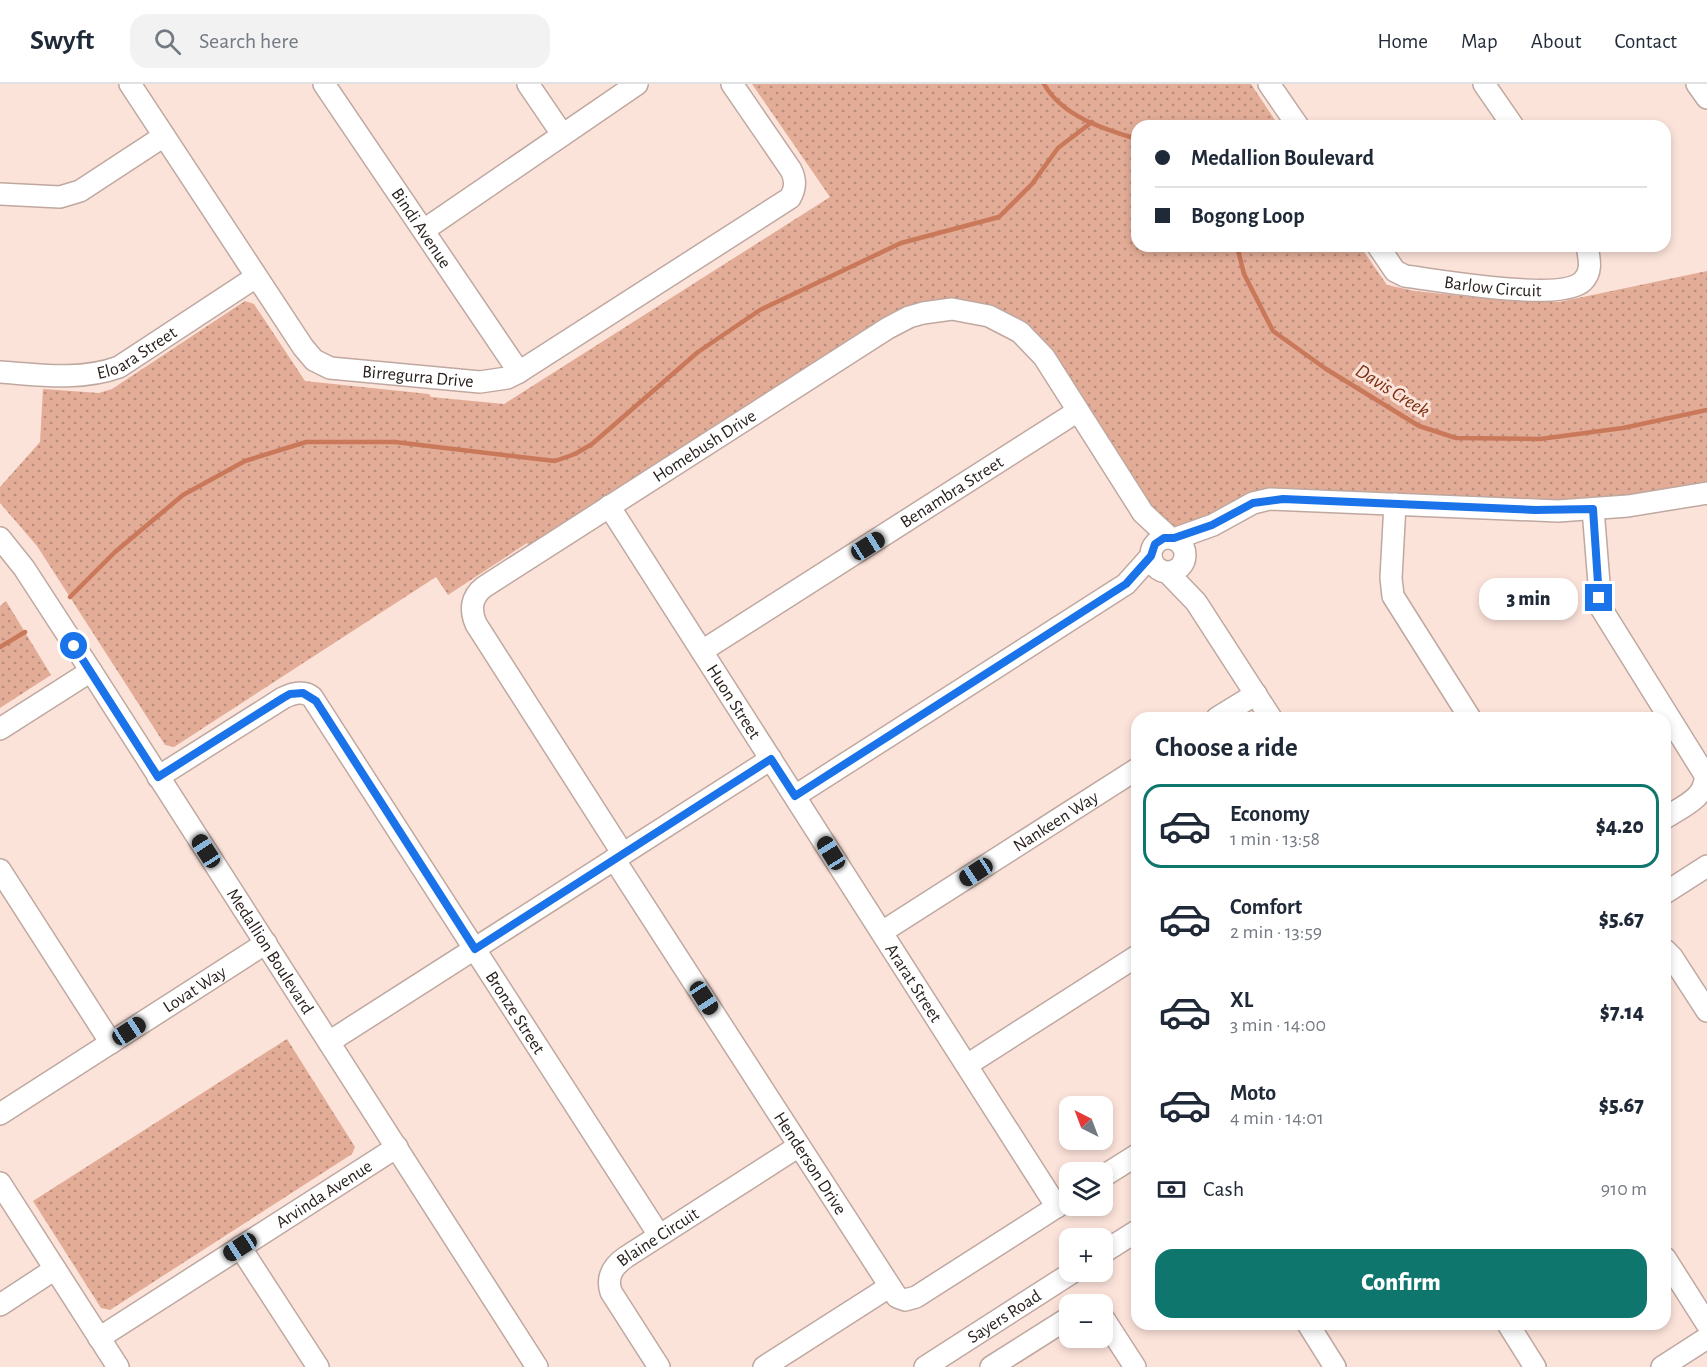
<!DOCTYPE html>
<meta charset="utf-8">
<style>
:root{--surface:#fff;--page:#f2f2f3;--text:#1f2937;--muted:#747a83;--line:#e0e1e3;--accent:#0f766e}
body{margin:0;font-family:"Alegreya Sans",sans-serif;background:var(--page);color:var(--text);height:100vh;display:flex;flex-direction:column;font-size:22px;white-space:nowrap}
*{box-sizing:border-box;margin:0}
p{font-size:20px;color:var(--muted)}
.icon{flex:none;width:33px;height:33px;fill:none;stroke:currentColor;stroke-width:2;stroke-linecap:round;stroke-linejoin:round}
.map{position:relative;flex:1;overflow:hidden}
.side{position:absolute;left:1131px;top:628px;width:540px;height:618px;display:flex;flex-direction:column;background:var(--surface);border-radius:18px;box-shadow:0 3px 9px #0003}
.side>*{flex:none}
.banner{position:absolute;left:1131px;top:36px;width:540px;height:132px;border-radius:18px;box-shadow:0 3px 9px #0003;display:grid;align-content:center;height:132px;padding:0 24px;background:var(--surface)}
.needle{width:39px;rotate:318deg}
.fabs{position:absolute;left:1059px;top:1012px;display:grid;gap:12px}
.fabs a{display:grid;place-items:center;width:54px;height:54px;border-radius:12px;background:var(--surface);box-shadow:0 3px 9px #0003;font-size:30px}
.end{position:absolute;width:27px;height:27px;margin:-14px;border:8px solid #1a73e8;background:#fff;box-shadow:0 0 0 3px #fff}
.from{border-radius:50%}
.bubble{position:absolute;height:42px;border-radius:18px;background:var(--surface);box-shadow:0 3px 9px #0003;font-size:20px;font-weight:800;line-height:42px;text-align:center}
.car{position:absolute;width:18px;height:36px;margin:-18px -9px;border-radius:8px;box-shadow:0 0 4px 2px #0007;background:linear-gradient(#222 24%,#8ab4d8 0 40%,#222 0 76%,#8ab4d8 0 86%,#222 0)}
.banner b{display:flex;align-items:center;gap:21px;height:57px;font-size:22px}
.banner b+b{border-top:2px solid var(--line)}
.banner i{width:15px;height:15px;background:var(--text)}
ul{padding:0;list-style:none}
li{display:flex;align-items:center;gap:18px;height:84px;margin:0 12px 9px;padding:0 12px;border:3px solid transparent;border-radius:18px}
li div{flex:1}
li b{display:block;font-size:22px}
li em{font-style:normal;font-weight:800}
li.current{border-color:var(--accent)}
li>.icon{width:54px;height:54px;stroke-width:1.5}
h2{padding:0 24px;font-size:27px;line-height:72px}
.pay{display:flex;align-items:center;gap:15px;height:66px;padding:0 24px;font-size:22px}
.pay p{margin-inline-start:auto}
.cta{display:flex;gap:12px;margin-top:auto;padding:12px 24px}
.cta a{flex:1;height:69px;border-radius:18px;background:var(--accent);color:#fff;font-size:24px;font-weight:800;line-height:69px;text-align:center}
header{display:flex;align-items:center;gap:36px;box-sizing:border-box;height:84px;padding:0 30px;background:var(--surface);border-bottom:2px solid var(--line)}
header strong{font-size:28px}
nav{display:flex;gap:33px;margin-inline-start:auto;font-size:21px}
.search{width:420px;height:54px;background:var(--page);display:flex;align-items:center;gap:15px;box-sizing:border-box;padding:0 21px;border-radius:18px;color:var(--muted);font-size:22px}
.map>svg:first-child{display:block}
</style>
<header>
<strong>Swyft</strong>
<div class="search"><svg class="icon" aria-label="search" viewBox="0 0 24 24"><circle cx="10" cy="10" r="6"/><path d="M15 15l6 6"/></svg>Search here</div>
<nav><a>Home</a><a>Map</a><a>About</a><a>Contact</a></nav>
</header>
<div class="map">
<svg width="1707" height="1283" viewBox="0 0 1707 1283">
<defs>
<pattern id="green-dots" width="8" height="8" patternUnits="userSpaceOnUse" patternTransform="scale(1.5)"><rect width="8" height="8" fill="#e3ac97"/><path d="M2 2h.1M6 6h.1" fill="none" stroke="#b88c7b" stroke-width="1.8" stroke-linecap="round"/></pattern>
</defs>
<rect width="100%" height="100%" fill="#fce3da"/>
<path fill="url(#green-dots)" d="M752,0h499l28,42h-142v120h223l27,39 28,6 95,10 49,1 148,-31v212l-43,9 -79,9 -354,3 -53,27 -15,-7 -113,-171 -97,-52 -424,245 -2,-3 -79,52 -12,-18 -262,170 -9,-2 -128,-199 -37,-43v-16l40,-45 3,-53 56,4 13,-4 133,-88 9,3 51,77 124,13 2,3 73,7 326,-207z
M6,517l45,74 -51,33v-102z
M287,955l68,108 -3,7 -242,156 -9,-2 -68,-107z"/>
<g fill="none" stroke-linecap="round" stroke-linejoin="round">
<path stroke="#ca785a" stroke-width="4.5" d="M1044,0c18,32 59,45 93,55
M1237,162l7,28 29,57 53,38 93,57 37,12 84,1 83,-11 84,-18
M70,513l45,-45 68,-57 62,-34 61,-19h89l160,19 20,-7 17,-10 106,-92 62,-42 141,-67 98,-26 33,-33 26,-36 34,-26
M0,563l25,-15"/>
<g stroke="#bfa8a0" stroke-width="24">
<g id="minor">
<path id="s1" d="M130,0l173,263 11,13 16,8 150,14 27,-4 12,-6 271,-174c6,-10 6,-18 1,-28l-59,-86"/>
<path id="s2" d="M324,0l195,288"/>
<path d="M528,0l34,50"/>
<path d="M1269,0l29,42"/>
<path d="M1484,0l29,42"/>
<path d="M1697,0l10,14"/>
<path d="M0,110l60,3 20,-6 84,-55"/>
<path d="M424,146l213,-146"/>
<path id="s3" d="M1378,162l17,25 10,5c33,4 156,27 178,5 10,-10 6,-23 4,-35"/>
<path id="s4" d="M0,288c40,3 81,9 119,-5l137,-90"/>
<path d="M1395,420l-4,74 2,18 77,122"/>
<path id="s5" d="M609,422l448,701"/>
<path d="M1593,425l8,99 104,167c2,23 -24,32 -40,43"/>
<circle cx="1168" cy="471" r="17"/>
<path id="s6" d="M0,454l24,30 67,103 446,696"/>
<path d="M1174,455l39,-14 40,-22 17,-4 288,12 70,-5 79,-13"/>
<path d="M1168,489l28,29 75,116"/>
<path id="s7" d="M702,567l376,-240"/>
<path d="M1217,634l39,-24"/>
<path d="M0,645l91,-58"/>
<path id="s8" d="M158,693l125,-79c10,-5 20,-8 29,-1l347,538"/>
<path d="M795,712l331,-212 25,-28"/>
<path id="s9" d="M623,770l-147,-230c-6,-14 -5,-27 8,-37l404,-259 21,-11 14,-4 29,-4 37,7 31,16 24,25 99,156 27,25"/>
<path id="s10" d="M614,775l283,438 8,3 11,-3 153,-98"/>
<path d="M0,786l111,173"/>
<path d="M1665,809l42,-27"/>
<path id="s11" d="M882,848l255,-163"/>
<path d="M1665,866l7,7 35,54"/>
<path d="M329,958l442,-283"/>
<path d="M967,981l170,-109"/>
<path id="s12" d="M0,1030l266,-171"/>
<path d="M1102,1093l35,-22"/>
<path d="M0,1099l118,184"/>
<path d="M240,1163l78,120"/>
<path d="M1102,1169l35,-22"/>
<path d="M1665,1174l42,66"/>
<path d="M0,1221l55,-36"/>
<path d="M1102,1232l33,51"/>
<path d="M1308,1240l27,43"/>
<path d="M1508,1240l27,43"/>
<path id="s13" d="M99,1254l298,-191"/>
<path id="s14" d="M659,1283l-48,-75c-5,-16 2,-26 15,-35l173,-111"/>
<path d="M764,1283l125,-80"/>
<path id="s15" d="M925,1283l148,-95"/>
<path d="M991,1283l79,-50"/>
<path d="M1662,1283l45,-29"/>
</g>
</g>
<use href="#minor" stroke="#fff" stroke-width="21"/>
</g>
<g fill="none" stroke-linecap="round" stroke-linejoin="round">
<path stroke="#1a73e8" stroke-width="8" d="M74,562l84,131 125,-79 7,-4 13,-1 13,8 159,248 296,-190 24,37 331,-212 25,-28 4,-12 9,-6h10l38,-13 41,-22 30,-4 252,11 58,-1 6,89"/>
</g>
<g text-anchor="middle" stroke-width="6" stroke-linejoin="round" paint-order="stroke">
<g font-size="18" fill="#2a211e" stroke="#fce3da">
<text dy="6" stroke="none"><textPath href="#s2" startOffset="174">Bindi Avenue</textPath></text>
<text dy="6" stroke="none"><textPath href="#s3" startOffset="130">Barlow Circuit</textPath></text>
<text dy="6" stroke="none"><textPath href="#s4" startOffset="142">Eloara Street</textPath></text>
<text dy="6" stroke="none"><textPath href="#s1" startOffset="438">Birregurra Drive</textPath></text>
<text dy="6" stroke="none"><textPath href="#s9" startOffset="576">Homebush Drive</textPath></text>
<text dy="6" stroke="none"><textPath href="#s7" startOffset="296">Benambra Street</textPath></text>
<text dy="6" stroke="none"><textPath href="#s5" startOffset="232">Huon Street</textPath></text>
<text dy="6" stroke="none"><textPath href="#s11" startOffset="206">Nankeen Way</textPath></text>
<text dy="6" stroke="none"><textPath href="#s6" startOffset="494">Medallion Boulevard</textPath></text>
<text dy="6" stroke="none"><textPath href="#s5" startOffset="566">Ararat Street</textPath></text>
<text dy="6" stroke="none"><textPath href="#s12" startOffset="231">Lovat Way</textPath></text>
<text dy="6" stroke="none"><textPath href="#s8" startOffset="554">Bronze Street</textPath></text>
<text dy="6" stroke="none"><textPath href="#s10" startOffset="362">Henderson Drive</textPath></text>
<text dy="6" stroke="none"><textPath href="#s13" startOffset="267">Arvinda Avenue</textPath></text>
<text dy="6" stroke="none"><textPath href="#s14" startOffset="168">Blaine Circuit</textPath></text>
<text dy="6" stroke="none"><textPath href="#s15" startOffset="94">Sayers Road</textPath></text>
</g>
<g font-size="20" font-style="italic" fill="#7a2f0f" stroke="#fce3da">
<text transform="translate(1393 306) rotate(32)" y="7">Davis Creek</text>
</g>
</g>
</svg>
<div class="fabs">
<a><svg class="needle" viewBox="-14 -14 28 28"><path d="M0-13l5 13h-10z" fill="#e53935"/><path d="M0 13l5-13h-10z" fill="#747a83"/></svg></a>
<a><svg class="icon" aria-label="layers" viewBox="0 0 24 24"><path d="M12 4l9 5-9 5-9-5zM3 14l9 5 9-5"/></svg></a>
<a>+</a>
<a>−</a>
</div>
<i class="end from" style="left:74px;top:562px"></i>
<i class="end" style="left:1599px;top:514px"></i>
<div class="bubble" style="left:1479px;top:494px;width:99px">3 min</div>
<i class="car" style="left:868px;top:462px;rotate:58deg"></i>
<i class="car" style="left:206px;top:767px;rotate:327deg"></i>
<i class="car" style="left:831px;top:769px;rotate:328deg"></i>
<i class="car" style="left:976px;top:788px;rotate:237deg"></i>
<i class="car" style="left:704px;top:914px;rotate:147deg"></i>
<i class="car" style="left:129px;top:947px;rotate:57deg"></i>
<i class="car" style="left:240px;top:1163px;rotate:237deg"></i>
<div class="banner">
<b><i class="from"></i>Medallion Boulevard</b>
<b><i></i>Bogong Loop</b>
</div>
<section class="side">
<h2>Choose a ride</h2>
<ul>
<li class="current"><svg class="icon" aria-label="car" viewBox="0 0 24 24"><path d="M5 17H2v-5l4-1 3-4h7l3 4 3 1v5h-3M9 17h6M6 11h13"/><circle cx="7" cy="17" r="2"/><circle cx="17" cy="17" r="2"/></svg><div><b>Economy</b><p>1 min · 13:58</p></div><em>$4.20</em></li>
<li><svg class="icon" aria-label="car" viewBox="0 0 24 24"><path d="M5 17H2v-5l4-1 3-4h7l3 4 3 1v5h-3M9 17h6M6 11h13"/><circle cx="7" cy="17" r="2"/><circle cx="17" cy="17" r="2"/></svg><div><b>Comfort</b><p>2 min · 13:59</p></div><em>$5.67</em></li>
<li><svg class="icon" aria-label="car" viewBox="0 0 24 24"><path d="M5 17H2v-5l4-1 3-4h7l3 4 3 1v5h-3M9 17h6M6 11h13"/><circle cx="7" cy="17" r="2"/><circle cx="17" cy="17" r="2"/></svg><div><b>XL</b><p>3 min · 14:00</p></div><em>$7.14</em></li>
<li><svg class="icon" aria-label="car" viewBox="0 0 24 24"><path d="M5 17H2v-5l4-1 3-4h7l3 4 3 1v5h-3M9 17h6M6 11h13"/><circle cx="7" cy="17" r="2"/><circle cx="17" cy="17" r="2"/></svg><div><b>Moto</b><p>4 min · 14:01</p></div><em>$5.67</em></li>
</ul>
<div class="pay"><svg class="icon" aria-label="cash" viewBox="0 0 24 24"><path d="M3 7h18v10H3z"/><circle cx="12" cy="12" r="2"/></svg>Cash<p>910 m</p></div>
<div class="cta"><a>Confirm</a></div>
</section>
</div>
